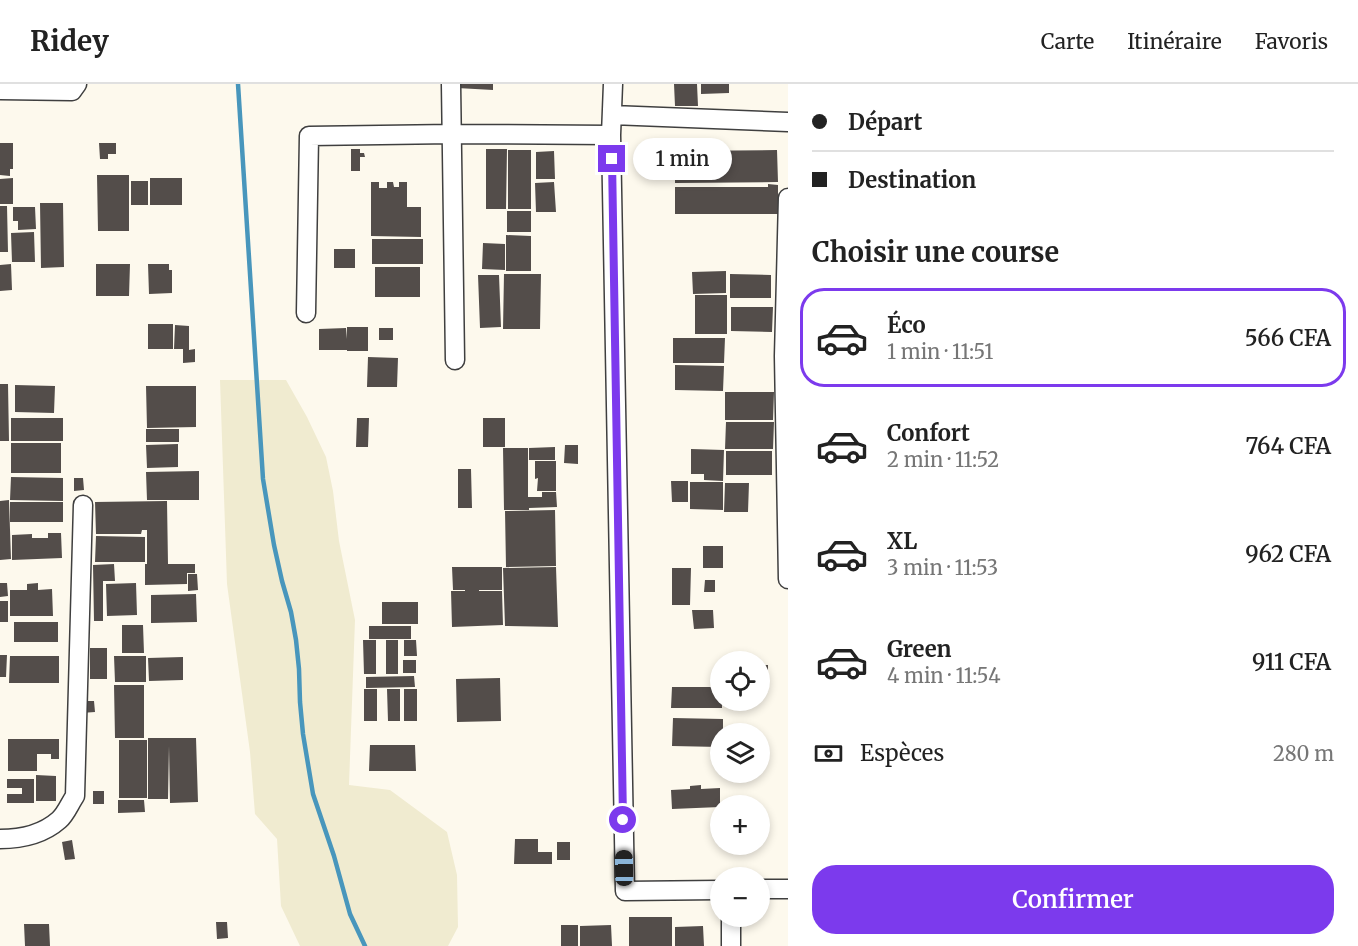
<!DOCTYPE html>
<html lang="fr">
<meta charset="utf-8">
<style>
:root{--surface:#fff;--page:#f6f6f6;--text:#222;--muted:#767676;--line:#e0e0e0;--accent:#7c3aed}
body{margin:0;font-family:Merriweather,serif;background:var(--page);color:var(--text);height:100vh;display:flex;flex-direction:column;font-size:22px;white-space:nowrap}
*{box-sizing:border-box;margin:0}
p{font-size:20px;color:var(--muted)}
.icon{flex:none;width:33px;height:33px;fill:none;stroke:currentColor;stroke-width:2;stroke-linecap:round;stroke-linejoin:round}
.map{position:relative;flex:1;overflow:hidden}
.drawer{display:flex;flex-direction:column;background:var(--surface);width:570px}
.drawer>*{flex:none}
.banner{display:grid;align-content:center;height:132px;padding:0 24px;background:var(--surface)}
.fabs{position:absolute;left:710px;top:567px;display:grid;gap:12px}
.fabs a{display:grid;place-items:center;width:60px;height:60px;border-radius:50%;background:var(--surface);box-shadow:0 3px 9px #0003;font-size:30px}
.end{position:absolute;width:27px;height:27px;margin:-14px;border:8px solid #7c3aed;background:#fff;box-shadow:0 0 0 3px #fff}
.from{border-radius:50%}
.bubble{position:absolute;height:42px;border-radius:21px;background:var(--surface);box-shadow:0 3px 9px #0003;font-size:20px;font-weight:600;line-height:42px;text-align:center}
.car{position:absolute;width:18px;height:36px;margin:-18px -9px;border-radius:8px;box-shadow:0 0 4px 2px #0007;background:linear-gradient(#222 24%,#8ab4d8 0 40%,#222 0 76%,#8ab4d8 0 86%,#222 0)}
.banner b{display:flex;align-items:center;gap:21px;height:57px;font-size:22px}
.banner b+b{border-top:2px solid var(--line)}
.banner i{width:15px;height:15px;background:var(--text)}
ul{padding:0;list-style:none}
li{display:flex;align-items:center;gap:18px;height:99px;margin:0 12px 9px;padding:0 12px;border:3px solid transparent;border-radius:24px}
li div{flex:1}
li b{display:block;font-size:22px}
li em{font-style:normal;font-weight:600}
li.current{border-color:var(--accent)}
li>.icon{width:54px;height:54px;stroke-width:1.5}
h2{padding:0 24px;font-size:27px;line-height:72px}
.pay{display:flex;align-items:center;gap:15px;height:66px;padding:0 24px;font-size:22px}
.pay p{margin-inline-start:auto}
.cta{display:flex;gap:12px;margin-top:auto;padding:12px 24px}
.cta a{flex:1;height:69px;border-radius:24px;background:var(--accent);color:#fff;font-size:24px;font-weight:600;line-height:69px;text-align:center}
header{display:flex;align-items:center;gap:36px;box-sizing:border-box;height:84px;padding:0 30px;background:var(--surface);border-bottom:2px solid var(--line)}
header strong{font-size:28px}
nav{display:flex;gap:33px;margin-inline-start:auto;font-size:21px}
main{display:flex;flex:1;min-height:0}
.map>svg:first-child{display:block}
</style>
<header>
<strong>Ridey</strong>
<nav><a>Carte</a><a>Itinéraire</a><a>Favoris</a></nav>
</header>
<main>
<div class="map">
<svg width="788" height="862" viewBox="0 0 788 862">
<rect width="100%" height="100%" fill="#fdf9ed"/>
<path fill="#f0ebd0" d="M220,296h66l21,37 19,40 7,34 6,50 16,79 -6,165 41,5 57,42 10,43 1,52 -10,19h-148l-19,-40 -4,-67 -22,-25 -5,-62 -23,-168z"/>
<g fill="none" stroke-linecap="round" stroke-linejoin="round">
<path stroke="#4896bc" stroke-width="4.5" d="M238,0l25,395 11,66 8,36 9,31 5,28 3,29 1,33 3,32 10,60 21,62 16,58 15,32"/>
</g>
<path fill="#534d4a" d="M457,0h36v6l-36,-2z
M674,0h23l1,22h-23z
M701,0h28v9l-28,1z
M0,59h13v26h-3v7l-10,-1z
M99,59h17v11h-8v5h-8z
M351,65h9v4h4l1,4h-5v14h-9z
M486,65h21l-1,60h-20z
M508,66h23v59h-23z
M777,66l1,32 -103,1v-5h14v-9h-12l-1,-18z
M554,67l1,28h-19v-27z
M97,91h32v56h-31z
M13,94v26h-13v-25z
M150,94h32v27h-32z
M131,97h17v24h-17z
M371,98h8v6h8v-6h6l1,5h5v-5h8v25h14v30l-50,-1z
M554,98l2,30h-20l-1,-29z
M768,100l10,1v29h-103v-27h93z
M40,119h23l1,64 -23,1z
M0,122h7l1,46h-8z
M13,123h22l1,22 -18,1v-9h-5z
M507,127h24v21h-24z
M34,148l1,30h-23l-1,-29z
M506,151l25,1v35h-25z
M372,155h51v25h-51z
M483,159l22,1v26l-23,-1z
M334,165h21v19h-21z
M11,180l1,26 -12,1v-26z
M96,180h34l-1,32h-33z
M148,180h21v6h3v23l-23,1z
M375,183h45v30h-45z
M726,187v22l-33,1 -1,-22z
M504,190h37l-1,55h-37z
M730,190l41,1v23h-41z
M478,191h21l2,52 -21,1z
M695,211h32v39h-32z
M731,223h42l-1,25 -41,-1z
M148,240h25v25h-25z
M175,241l14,1v24l6,-1v13l-12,1v-14h-9z
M347,243h21v24h-21v-1h-28v-21l27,-1 1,11z
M379,244h14v12h-14z
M673,254h52l-1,25h-51z
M368,273l30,1 -1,29h-30z
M675,281l49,1 -1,25 -48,-1z
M0,300h8l1,57h-9z
M15,301l40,1 -1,27 -39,-1z
M146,302h50v41l-49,1z
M725,308h49l-1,28h-48z
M11,334h52v23h-52z
M357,334h12l-1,29h-12z
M483,334h22v29h-22z
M726,338h48l-1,27h-48z
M146,345h33v13h-33z
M11,359h50v30h-50z
M178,360v23l-31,1 -1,-23z
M565,361h13v19l-14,-1z
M555,363v13h-26v-12z
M503,364h25v49h14v-5h14l1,15 -28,1v2h-25z
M691,365l33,1 -1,31 -19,-1v-6h-13z
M726,367h46v24h-46z
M535,377h21v30h-19l1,-13 -3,1z
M458,385h13l1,39h-14z
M199,387v29h-52l-1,-28z
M11,393l52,1v23l-53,-1z
M74,394h9l1,12 -10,1z
M671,397h17v21h-16z
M690,398h33v28l-33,-1z
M725,399h24l-1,29h-24z
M9,416l2,59 -11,1v-59z
M167,417l1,63h27v9h-8v11l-42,1v-21h2v-34h-5l-1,4h-45l-1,-32z
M10,418h53v20h-53z
M555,426l1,56 -50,1 -1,-56z
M48,449h13l1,25 -50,2v-25l20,-1v4h16z
M96,452l49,1v25h-50z
M703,462h20v22h-20z
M114,480l1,17h-12v40h-9l-1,-56z
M452,483h50v23h-23v1h23l1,34 -51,2 -1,-36h14v-1h-12z
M556,483l2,60 -53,-1 -2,-58z
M672,484h19l-1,37h-18z
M188,490h9l1,16 -10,1z
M705,496h10v12h-11z
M0,499h7l1,13 -8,1z
M38,499v7l14,-1 1,27h-43v-26h17v-6z
M136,499l1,32 -30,1 -1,-32z
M196,510l1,28 -46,1v-28z
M0,517h8v21h-8z
M382,518h36v22h-36z
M692,526h21l1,18 -20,1z
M14,538h44v20h-44z
M122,541h21l1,28h-22z
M369,542h42v13h-42z
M363,556h13v34h-12z
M386,556h12v34h-12z
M404,556h12l1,16h-13z
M90,564h17v31h-17z
M0,571h7l-1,22h-6z
M10,572h49v27h-50z
M114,572h32v26h-31z
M183,573v23l-34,1 -1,-23z
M403,576h13v13h-13z
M759,581h9v27h-9z
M414,592l1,11 -49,1v-11z
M500,594l1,43 -44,1 -1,-43z
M114,601h30v53h-29z
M672,603h48v13h2v8h-51z
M364,605h13v32h-13z
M387,605h13v32h-12z
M404,605h13v32h-13z
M81,617h13l1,11 -14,1z
M673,634l50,1v15h-3v13l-48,-1z
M148,654h48l2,64 -28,1 -1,-57 -1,53h-20z
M8,655h51v20h-8v-5h-14v17h-29z
M119,656h28v58h-28z
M370,661h45l1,26h-47z
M36,691l20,1v25h-20z
M7,695h27v24h-27v-9h15v-6h-15z
M701,701v4l19,-1v19l-48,2 -1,-19 19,-1v-3z
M93,707h11v13h-11z
M118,716h26l1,12 -27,1z
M515,755h23v13h14v12h-38z
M72,756l3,19 -10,1 -3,-18z
M557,758h13v18h-13z
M629,833h43v29h-43z
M216,838h11l1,16 -11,1z
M24,840h25l1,22h-25z
M561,841h17v21h-17z
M611,841l1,21h-32v-20z
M703,842l1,20h-29v-19z"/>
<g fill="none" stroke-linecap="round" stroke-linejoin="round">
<g stroke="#3f3f3f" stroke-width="21">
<path id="minor" d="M451,0l4,276
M613,0l-2,51 14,756 95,-1
M0,6l72,1 5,-7
M612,31l176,7
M788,114l-4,158 4,223
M306,229l3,-177 143,-2 159,1
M0,755c22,0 42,-4 59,-19 7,-6 11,-17 16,-24l8,-291
M759,805h29
M731,832v30"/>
</g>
<use href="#minor" stroke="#fff" stroke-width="18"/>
</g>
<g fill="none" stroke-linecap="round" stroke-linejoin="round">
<path stroke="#7c3aed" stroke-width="8" d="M612,75l11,661"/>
</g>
</svg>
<div class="fabs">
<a><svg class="icon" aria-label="locate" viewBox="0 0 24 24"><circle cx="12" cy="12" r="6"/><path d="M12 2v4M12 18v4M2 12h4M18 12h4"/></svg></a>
<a><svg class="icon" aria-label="layers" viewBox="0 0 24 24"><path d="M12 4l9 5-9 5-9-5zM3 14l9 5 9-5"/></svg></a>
<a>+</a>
<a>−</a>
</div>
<i class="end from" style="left:623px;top:736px"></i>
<i class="end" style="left:612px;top:75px"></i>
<div class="bubble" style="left:633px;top:54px;width:99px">1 min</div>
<i class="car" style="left:624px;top:784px;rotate:359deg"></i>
</div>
<section class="drawer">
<div class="banner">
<b><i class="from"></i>Départ</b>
<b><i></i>Destination</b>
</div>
<h2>Choisir une course</h2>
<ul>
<li class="current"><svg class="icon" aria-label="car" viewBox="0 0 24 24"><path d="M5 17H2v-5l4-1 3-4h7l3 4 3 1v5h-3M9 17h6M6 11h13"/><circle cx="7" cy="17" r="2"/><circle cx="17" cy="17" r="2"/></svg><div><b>Éco</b><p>1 min · 11:51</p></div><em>566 CFA</em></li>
<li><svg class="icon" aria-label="car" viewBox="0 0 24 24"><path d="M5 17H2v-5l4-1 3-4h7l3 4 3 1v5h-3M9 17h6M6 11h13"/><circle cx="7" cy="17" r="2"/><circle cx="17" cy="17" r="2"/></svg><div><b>Confort</b><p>2 min · 11:52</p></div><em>764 CFA</em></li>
<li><svg class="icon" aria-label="car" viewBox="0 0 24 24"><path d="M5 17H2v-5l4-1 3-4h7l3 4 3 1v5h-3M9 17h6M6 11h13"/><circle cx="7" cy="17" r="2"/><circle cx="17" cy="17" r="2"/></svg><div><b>XL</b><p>3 min · 11:53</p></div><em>962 CFA</em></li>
<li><svg class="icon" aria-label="car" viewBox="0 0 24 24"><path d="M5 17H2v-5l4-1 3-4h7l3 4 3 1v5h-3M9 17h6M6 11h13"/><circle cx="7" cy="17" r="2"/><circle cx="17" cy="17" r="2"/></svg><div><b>Green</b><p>4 min · 11:54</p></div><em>911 CFA</em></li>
</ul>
<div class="pay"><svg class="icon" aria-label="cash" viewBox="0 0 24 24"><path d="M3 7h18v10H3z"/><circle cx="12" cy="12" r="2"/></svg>Espèces<p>280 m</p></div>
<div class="cta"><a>Confirmer</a></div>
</section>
</main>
